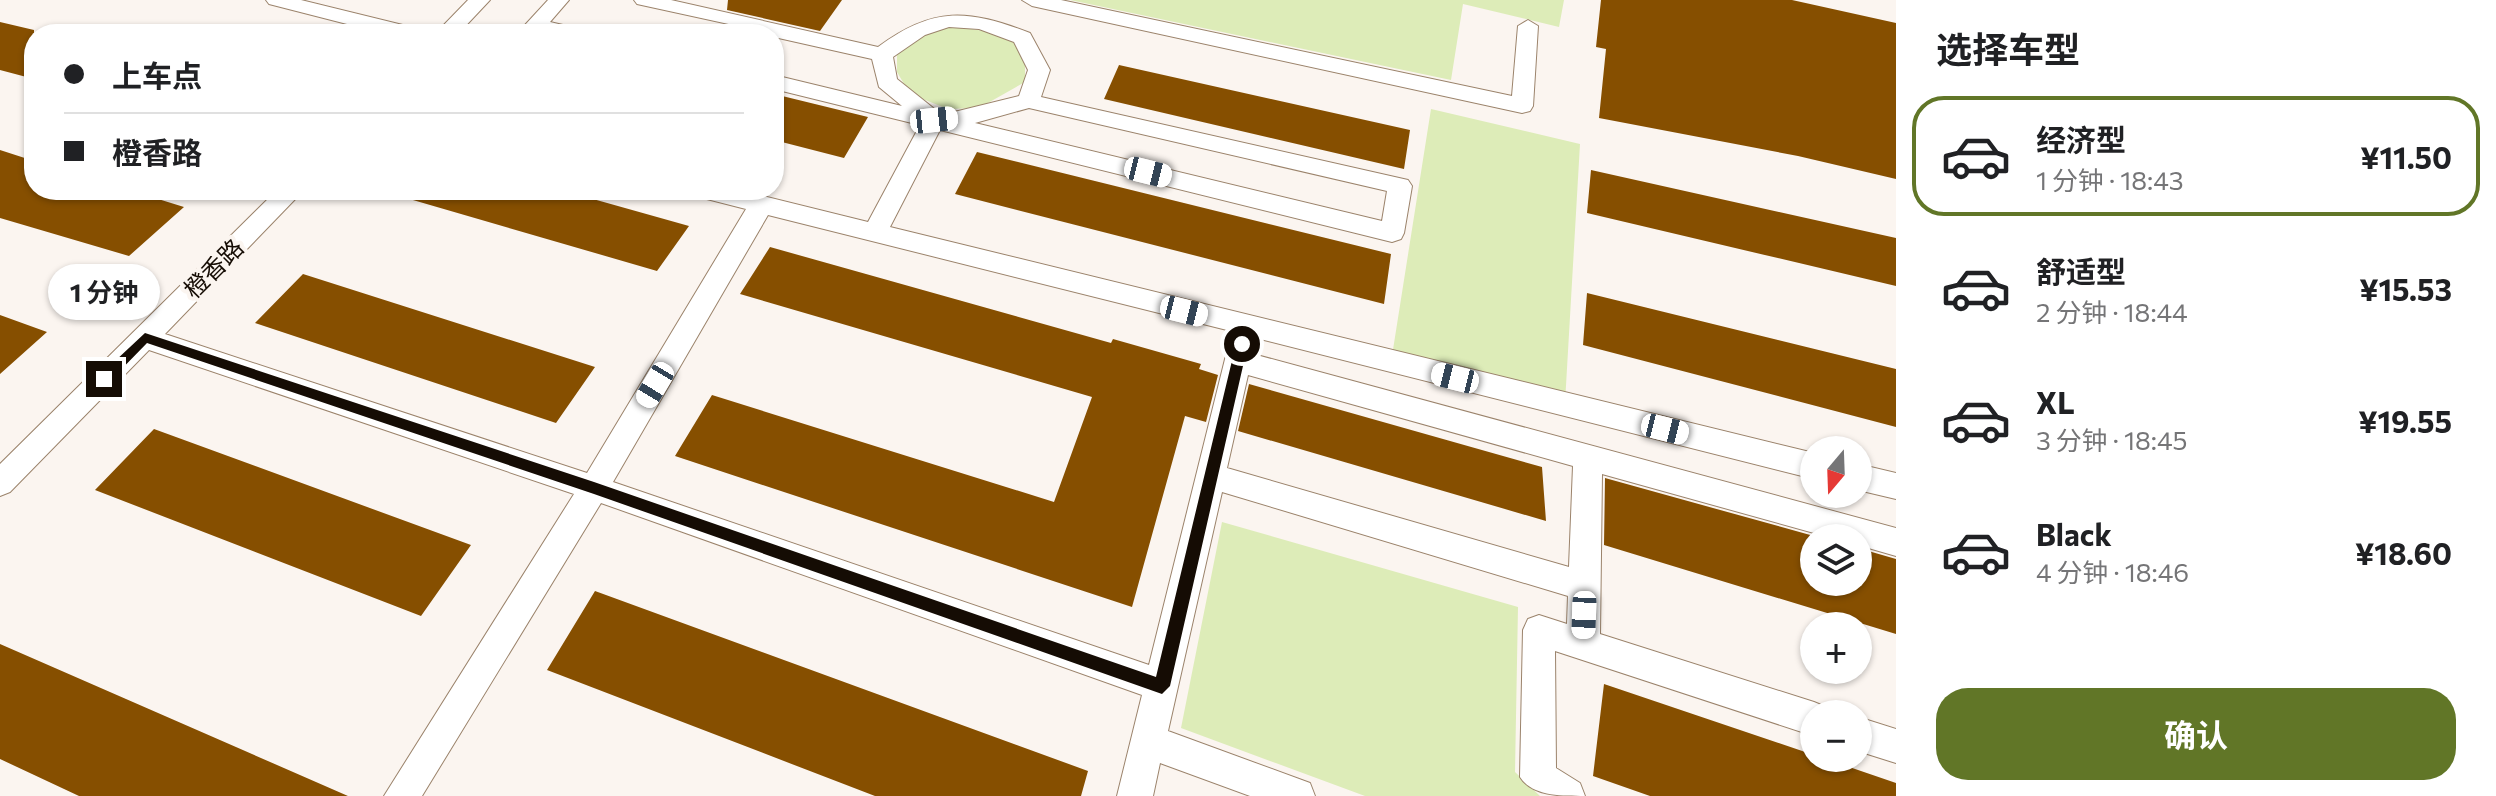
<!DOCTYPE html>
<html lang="zh">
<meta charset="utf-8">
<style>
:root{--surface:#fff;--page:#f6f6f6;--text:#202124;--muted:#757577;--line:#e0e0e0;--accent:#617627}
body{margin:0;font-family:Commissioner,"Noto Sans SC",sans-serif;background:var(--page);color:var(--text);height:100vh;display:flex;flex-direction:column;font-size:30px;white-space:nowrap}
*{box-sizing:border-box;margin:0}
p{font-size:26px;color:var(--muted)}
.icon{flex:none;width:44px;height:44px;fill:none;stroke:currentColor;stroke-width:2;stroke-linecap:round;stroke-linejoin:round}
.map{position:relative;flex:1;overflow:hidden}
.details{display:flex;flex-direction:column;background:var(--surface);width:600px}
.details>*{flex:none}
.guide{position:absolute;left:24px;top:24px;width:760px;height:176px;border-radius:32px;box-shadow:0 2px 6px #0004;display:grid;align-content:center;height:176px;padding:0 40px;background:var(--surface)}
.needle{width:52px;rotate:199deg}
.fabs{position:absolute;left:1800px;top:436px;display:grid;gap:16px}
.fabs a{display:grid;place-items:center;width:72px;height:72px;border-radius:50%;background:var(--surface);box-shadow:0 2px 6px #0004;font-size:40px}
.end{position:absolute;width:36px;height:36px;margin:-18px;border:10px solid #150c04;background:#fff;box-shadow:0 0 0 4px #fff}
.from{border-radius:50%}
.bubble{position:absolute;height:56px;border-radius:28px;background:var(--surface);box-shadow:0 2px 6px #0004;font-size:26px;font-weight:700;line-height:56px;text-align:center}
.car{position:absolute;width:24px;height:48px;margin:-24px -12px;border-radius:10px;box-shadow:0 0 6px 2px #0007;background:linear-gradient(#fff 24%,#345 0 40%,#fff 0 76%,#345 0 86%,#fff 0)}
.guide b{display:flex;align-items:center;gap:28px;height:76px;font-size:30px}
.guide b+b{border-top:2px solid var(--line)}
.guide i{width:20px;height:20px;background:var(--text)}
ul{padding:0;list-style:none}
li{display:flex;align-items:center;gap:24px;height:120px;margin:0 16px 12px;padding:0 24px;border:4px solid transparent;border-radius:32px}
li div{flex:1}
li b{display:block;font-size:30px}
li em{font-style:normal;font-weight:700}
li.current{border-color:var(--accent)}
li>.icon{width:72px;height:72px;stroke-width:1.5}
h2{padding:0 40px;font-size:36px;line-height:96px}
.action{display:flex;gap:16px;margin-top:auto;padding:16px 40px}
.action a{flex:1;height:92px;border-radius:32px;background:var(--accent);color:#fff;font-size:32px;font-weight:700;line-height:92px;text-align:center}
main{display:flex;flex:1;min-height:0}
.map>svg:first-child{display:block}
</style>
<main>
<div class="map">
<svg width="1896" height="796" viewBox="0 0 1896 796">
<rect width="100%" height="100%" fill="#fbf5f0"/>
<path fill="#ddecb8" d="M1070,0h494l-5,27 -96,-23 -12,76z
M954,26l42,7 22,11 7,21v17l-46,26 -31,1 -38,-15 -13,-22v-18l26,-20z
M1431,109l149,35 -15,259 -173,-47z
M1222,522l296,85 -3,165 25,24h-175l-184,-68z"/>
<path fill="#864f00" d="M728,0h114l-22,31 -93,-21z
M1601,0h191l104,23v156l-98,-23 -199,-38 7,-69 -10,-2z
M0,22l34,8v49l-34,-9z
M1119,65l291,65 -6,39 -300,-70z
M774,94l94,23 -24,41 -70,-18z
M0,150l34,11v29h95l55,17 -55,49 -129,-38z
M977,152l414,102 -7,50 -429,-110z
M1591,170l305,68v48l-309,-73z
M407,190h154l128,36 -32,45 -251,-73z
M770,247l341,96 2,-4 88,25 -2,5 19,6 -12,47 -21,-6 -53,191 -457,-151 37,-61 342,107 38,-105 -352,-103z
M303,274l292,93 -39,56 -301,-100z
M1587,293l309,76v58l-313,-82z
M0,315l47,17 -47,42z
M1249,384l293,83 4,54 -308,-90z
M154,429l317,116 -50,71 -326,-126z
M1605,478l216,60h-7v44h44v-34l38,11v75l-292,-89z
M595,591l493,180 -7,25h-206l-328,-126z
M0,644l348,152h-269l-79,-37z
M1604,684l210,71v3h9l73,25v13h-246l-57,-20z"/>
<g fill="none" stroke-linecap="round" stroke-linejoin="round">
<g stroke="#9b836b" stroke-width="2">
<path id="street" d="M266,0h35l118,29 4,5h-37l-117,-30z
M468,0h22l-32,34h-23z
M548,0h21l-19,22 30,7 4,5h-38l-18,-4 -3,-5z
M634,0h37l207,47c55,-41 90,-38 152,-14l20,37 -9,27 367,83 4,6 -8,47 -3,6 -9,3 -452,-112 -50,97 924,226v26l-562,-142 3,6 -2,11 643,174v28l-38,-11v-7h-26l-230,-64 -2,160 214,68 12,5 3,7h-15v22l-259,-85 1,117 24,15 5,13c-26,0 -53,0 -65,-19l3,-147 5,-11 11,-4 28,9 1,-28 -346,-104 -54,239 142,52 5,13h-65l-90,-33 -7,33h-36l25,-101 -541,-192 -179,293h-38l190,-302 -425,-144 -139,142 -10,4v-32l277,-274h27l-139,144 422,139 159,-264 -51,-13 -3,-6h47l129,32 52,-97 -146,-36v-14l128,31 -23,-19 -7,-28 -98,-22v-3l-137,-30zM949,27l30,2 35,13 14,28 -9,26 -77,19 -45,-36 -4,-22 32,-22zM1029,108l358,83 -5,30 -407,-98zM768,215l471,118 -7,2 -3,8 -80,322 -536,-183zM1248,375l325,91 -4,101 -342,-99z
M1022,0h39l451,96 6,-70 10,-6 10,6 -5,80 -3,5 -8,2 -490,-107z
M1858,464l38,9v26l-38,-9z
M1858,717l38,12v34l-38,-12z"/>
</g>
<use href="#street" fill="#fff" fill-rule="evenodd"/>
</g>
<path fill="#150c04" d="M145,333l449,149 562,195 80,-333 6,-5 6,5 -78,342 -8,8 -568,-200 -447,-151 -39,40h-9v-7z"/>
<g text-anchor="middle" stroke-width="8" stroke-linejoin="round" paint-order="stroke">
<g font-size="24" fill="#150c04" stroke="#fbf5f0">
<text transform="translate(214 269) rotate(-45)" y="8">橙香路</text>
</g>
</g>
</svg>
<div class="fabs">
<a><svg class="needle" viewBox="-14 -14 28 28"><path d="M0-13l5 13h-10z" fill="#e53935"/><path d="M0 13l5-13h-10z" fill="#757577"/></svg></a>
<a><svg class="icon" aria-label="layers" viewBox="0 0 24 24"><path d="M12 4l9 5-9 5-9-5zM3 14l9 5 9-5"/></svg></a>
<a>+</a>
<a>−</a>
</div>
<i class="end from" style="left:1242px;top:344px"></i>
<i class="end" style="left:104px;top:379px"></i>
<div class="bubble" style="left:48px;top:264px;width:112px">1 分钟</div>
<i class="car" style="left:934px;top:120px;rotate:84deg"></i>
<i class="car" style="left:1148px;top:172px;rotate:104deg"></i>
<i class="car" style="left:1184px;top:311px;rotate:104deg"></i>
<i class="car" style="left:1455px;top:378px;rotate:284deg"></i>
<i class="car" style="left:655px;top:385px;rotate:211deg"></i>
<i class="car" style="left:1665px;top:429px;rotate:104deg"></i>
<i class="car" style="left:1584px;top:615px;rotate:182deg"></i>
<div class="guide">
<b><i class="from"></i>上车点</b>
<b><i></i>橙香路</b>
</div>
</div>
<section class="details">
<h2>选择车型</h2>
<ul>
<li class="current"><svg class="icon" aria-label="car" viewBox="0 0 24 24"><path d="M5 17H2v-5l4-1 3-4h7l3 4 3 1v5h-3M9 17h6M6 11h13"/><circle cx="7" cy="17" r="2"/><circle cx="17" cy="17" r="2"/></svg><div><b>经济型</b><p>1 分钟 · 18:43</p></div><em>¥11.50</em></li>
<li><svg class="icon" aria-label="car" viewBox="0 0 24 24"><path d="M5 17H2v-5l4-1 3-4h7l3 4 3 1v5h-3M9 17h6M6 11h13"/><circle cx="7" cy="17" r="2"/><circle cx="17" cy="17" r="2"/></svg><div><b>舒适型</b><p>2 分钟 · 18:44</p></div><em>¥15.53</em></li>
<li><svg class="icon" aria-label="car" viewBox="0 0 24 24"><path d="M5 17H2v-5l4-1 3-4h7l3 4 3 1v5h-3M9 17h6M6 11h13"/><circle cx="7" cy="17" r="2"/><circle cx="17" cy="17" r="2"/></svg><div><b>XL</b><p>3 分钟 · 18:45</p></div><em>¥19.55</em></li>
<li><svg class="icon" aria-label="car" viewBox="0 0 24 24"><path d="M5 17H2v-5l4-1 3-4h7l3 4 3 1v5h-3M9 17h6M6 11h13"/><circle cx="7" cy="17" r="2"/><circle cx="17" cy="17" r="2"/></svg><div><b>Black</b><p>4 分钟 · 18:46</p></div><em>¥18.60</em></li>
</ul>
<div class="action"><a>确认</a></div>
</section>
</main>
